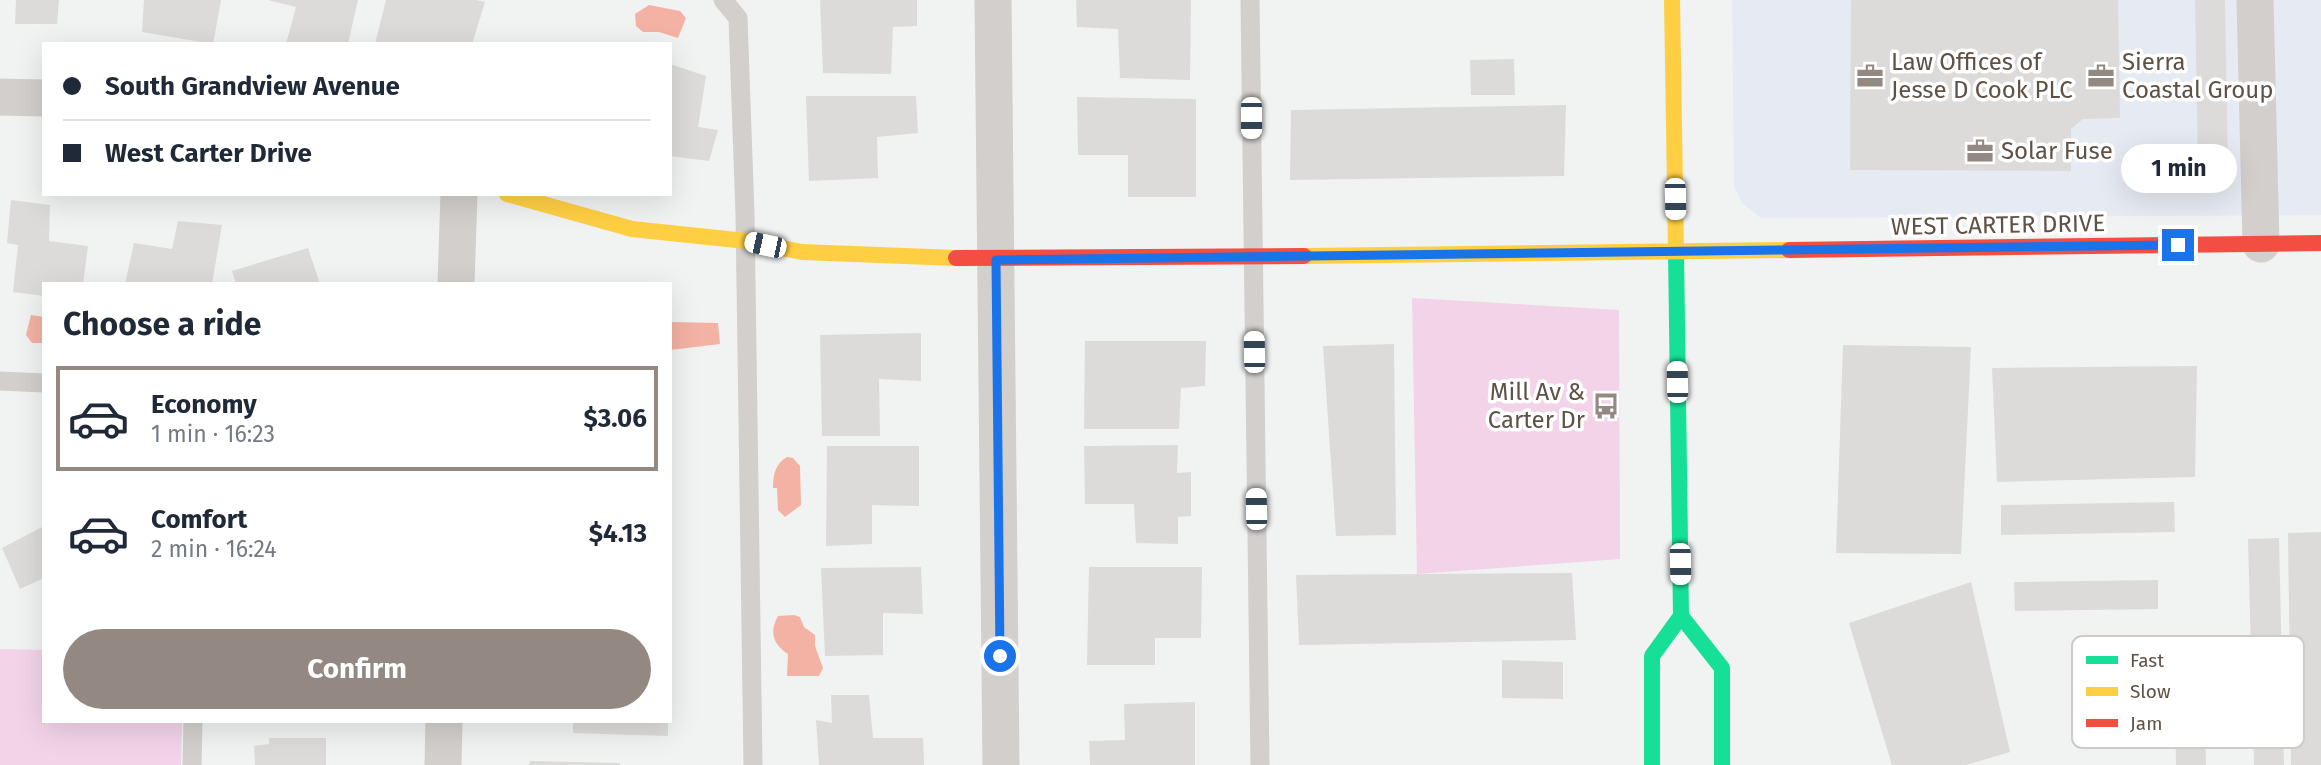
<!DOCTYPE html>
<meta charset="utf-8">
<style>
:root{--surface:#fff;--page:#f2f2f3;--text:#1f2937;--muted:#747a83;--line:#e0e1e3;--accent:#938982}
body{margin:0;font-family:"Fira Sans",sans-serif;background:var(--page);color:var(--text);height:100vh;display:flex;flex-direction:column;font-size:26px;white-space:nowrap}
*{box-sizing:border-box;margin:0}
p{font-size:23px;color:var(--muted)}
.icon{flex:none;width:38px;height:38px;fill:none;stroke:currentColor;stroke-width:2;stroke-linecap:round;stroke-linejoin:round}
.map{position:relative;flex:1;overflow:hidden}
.sheet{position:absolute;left:42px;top:282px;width:630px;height:441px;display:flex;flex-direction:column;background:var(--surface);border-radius:0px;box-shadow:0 7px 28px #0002}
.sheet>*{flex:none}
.banner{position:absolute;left:42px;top:42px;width:630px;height:154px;border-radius:0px;box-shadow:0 7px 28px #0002;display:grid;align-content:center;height:154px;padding:0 21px;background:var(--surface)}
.end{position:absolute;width:32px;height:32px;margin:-16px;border:9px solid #1a73e8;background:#fff;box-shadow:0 0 0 4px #fff}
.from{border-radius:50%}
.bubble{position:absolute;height:49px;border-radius:24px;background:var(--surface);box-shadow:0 7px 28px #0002;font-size:23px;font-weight:700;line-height:49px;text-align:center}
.car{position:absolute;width:21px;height:42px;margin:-21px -10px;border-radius:9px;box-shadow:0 0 5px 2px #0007;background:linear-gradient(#fff 24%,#345 0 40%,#fff 0 76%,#345 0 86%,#fff 0)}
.banner b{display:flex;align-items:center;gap:24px;height:66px;font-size:26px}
.banner b+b{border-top:2px solid var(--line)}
.banner i{width:18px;height:18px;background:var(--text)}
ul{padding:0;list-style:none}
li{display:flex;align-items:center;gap:21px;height:105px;margin:0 14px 10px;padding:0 7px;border:4px solid transparent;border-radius:0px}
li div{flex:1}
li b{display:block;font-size:26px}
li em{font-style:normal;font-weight:700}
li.selected{border-color:var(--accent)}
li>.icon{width:63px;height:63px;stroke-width:1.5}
h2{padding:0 21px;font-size:32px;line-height:84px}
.button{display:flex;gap:14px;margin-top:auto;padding:14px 21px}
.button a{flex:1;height:80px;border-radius:42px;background:var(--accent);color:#fff;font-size:28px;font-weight:700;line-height:80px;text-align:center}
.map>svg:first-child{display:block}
</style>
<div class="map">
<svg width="2321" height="765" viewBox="0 0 2321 765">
<rect width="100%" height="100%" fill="#f1f2f2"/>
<path fill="#e6eaf2" d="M1732,0h589v215l-560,3 -19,-15 -8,-17z"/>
<path fill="#f3d3e8" d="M1412,298l207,12 1,249 -203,15z
M0,649l44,1v71h138l-1,44h-181z"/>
<path fill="#f4b2a4" d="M649,5l31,6 6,7 -8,20 -19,-6h-16l-7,-6 -1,-12z
M31,315l13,2v26h-12l-6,-8z
M670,322l48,1 2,21 -50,6z
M787,457l6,1 7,8 1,39 -16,12 -7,-7 -1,-22h-4c0,-13 2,-24 14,-31z
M794,615l6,2 4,10 11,8v11l8,22 -4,8h-32l1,-22c-15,-10 -19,-22 -10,-38z
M2098,662l19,18 -1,29h-26l-19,-17v-29z"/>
<path fill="#dcdbda" d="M16,0h43l-2,24h-42z
M144,0h77l-8,44 -71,-12z
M268,0h90l-10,44h-62l10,-37z
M386,0h90l9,2 -13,42h-97z
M820,0h97v26l-24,1 -2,47 -68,-1z
M1076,0h115l-1,80 -70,-2 -2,-49 -41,-2z
M1851,0h267l2,118 -37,1 -12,10v42l-221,-1z
M2195,0h30l3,167h-30z
M1514,59l1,36h-44l-1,-35z
M670,64l36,12 -8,51 20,3 -9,31 -39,-5z
M806,96h110l2,37 -41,4 1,41 -69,3z
M1077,97l119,2v98h-68v-42h-50z
M1566,105l-2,71 -274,4 1,-70z
M11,200l39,5 -1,36 39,5 -5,38h-39v12l-31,-4 5,-47 -11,-2z
M178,221l44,4 -10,59h-87l9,-41 38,6z
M308,248l12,36h-84l-4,-13z
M921,333v48l-42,-2 1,57h-58l-2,-101z
M1085,341h121l-1,45 -24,2 -2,41h-95z
M1394,344l2,191 -60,1 -13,-190z
M1843,345l128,2 -10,207 -125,-1z
M2197,366l-2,111 -198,5 -5,-114z
M1178,445l-1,28 14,-1v44l-13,1v27l-42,-1 -2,-39h-49l-1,-58z
M827,446h92v60l-47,-1v39l-46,2z
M2174,502l1,30 -174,3v-30z
M44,526v52l-24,11 -18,-41z
M2321,532v233h-30l-3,-232z
M2279,538l5,227h-30l-6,-226z
M921,567l2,47 -40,-1v42l-58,1 -4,-88z
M1089,567h113l-1,71h-46v27h-68z
M1572,573l4,67 -277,5 -3,-70z
M2158,580v29l-143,2 -1,-29z
M1971,582l39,170 -44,13h-74l-43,-142z
M2203,642l3,123h-30l-2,-122z
M1502,660l61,2v37l-61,-1z
M831,695h38l4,43h50l1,27h-105l-3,-45 16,3z
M1195,702v63h-105l-1,-24 36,-1 -1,-36z
M573,721h95v15l-95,-3z
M269,738h57v27h-71l-1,-19 15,-2z
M530,761l90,2v2h-91z"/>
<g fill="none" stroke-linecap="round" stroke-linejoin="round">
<path stroke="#d2cfcd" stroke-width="19" d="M723,0l15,18 7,196 8,551
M1250,0l10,765
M0,381l44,2
M192,765l1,-44"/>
<path stroke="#d2cfcd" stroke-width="37" d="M993,0l8,765
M2255,0l6,244
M0,97l44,1
M456,284l3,-90
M443,765l1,-44"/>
<path stroke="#16e098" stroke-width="16" d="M1681,616l41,52v97
M1652,765v-109l29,-40 -5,-365"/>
<path stroke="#ffcf43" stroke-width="16" d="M1672,0l4,251
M507,194l125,35 114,12 56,11 154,6
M1304,256l485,-6"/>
<path stroke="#f24e42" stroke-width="16" d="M1789,250l532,-7
M956,258l348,-2"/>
</g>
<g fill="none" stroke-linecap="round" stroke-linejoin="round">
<path stroke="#1a73e8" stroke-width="9" d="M1000,656l-4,-396 1182,-15"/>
</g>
<defs>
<g id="office-bare" transform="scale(2.1)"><path d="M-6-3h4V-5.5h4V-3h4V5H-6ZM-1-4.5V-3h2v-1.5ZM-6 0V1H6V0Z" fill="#938982" stroke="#fff" stroke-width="2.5" paint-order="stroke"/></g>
<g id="bus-bare" transform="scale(2.1)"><path d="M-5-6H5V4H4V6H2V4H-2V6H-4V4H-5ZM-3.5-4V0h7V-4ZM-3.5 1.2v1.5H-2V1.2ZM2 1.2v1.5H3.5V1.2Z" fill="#938982" stroke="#fff" stroke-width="2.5" paint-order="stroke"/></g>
</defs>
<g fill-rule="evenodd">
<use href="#office-bare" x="1870" y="76"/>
<use href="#office-bare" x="2101" y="76"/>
<use href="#office-bare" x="1980" y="151"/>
<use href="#bus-bare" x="1606" y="406"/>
</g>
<g text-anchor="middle" stroke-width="7" stroke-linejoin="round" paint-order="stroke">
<g font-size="24" fill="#605146" stroke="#fff" text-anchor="start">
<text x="1891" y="70">Law Offices of<tspan x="1891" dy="28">Jesse D Cook PLC</tspan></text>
<text x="2122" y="70">Sierra<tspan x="2122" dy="28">Coastal Group</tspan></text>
<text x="2001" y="159">Solar Fuse</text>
<text x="1585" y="400" text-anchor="end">Mill Av &amp;<tspan x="1585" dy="28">Carter Dr</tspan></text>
</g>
<g font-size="24" fill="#605146" stroke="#fff">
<text transform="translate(1998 225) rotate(-1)" y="8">WEST CARTER DRIVE</text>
</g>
</g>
<rect x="2072" y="636" width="232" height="112" rx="10" fill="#fff" stroke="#cfcbc8" stroke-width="2"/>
<rect x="2086" y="656" width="32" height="8" fill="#16e098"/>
<rect x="2086" y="687" width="32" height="9" fill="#ffcf43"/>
<rect x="2086" y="719" width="32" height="8" fill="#f24e42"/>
<g font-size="19" fill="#605146">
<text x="2130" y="667">Fast</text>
<text x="2130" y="698">Slow</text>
<text x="2130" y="730">Jam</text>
</g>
</svg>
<i class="end from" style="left:1000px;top:656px"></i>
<i class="end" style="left:2178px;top:245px"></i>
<div class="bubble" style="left:2121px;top:144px;width:116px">1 min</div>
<i class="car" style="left:1251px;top:118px;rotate:180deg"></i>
<i class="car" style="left:1675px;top:199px;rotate:179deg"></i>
<i class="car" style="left:765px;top:245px;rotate:282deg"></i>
<i class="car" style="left:1254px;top:352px;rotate:359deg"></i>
<i class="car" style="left:1677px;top:382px;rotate:359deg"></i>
<i class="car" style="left:1256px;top:509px;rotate:359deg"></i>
<i class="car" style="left:1680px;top:564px;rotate:179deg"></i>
<div class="banner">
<b><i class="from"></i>South Grandview Avenue</b>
<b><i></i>West Carter Drive</b>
</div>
<section class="sheet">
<h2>Choose a ride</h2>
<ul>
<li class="selected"><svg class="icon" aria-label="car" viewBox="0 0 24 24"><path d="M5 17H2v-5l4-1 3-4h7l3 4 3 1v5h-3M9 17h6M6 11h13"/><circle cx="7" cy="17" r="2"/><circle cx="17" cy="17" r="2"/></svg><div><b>Economy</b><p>1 min · 16:23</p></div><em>$3.06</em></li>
<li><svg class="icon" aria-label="car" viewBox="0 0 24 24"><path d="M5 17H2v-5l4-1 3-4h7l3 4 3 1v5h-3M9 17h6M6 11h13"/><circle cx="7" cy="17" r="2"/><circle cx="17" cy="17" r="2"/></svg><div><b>Comfort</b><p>2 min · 16:24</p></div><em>$4.13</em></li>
</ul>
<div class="button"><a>Confirm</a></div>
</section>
</div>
